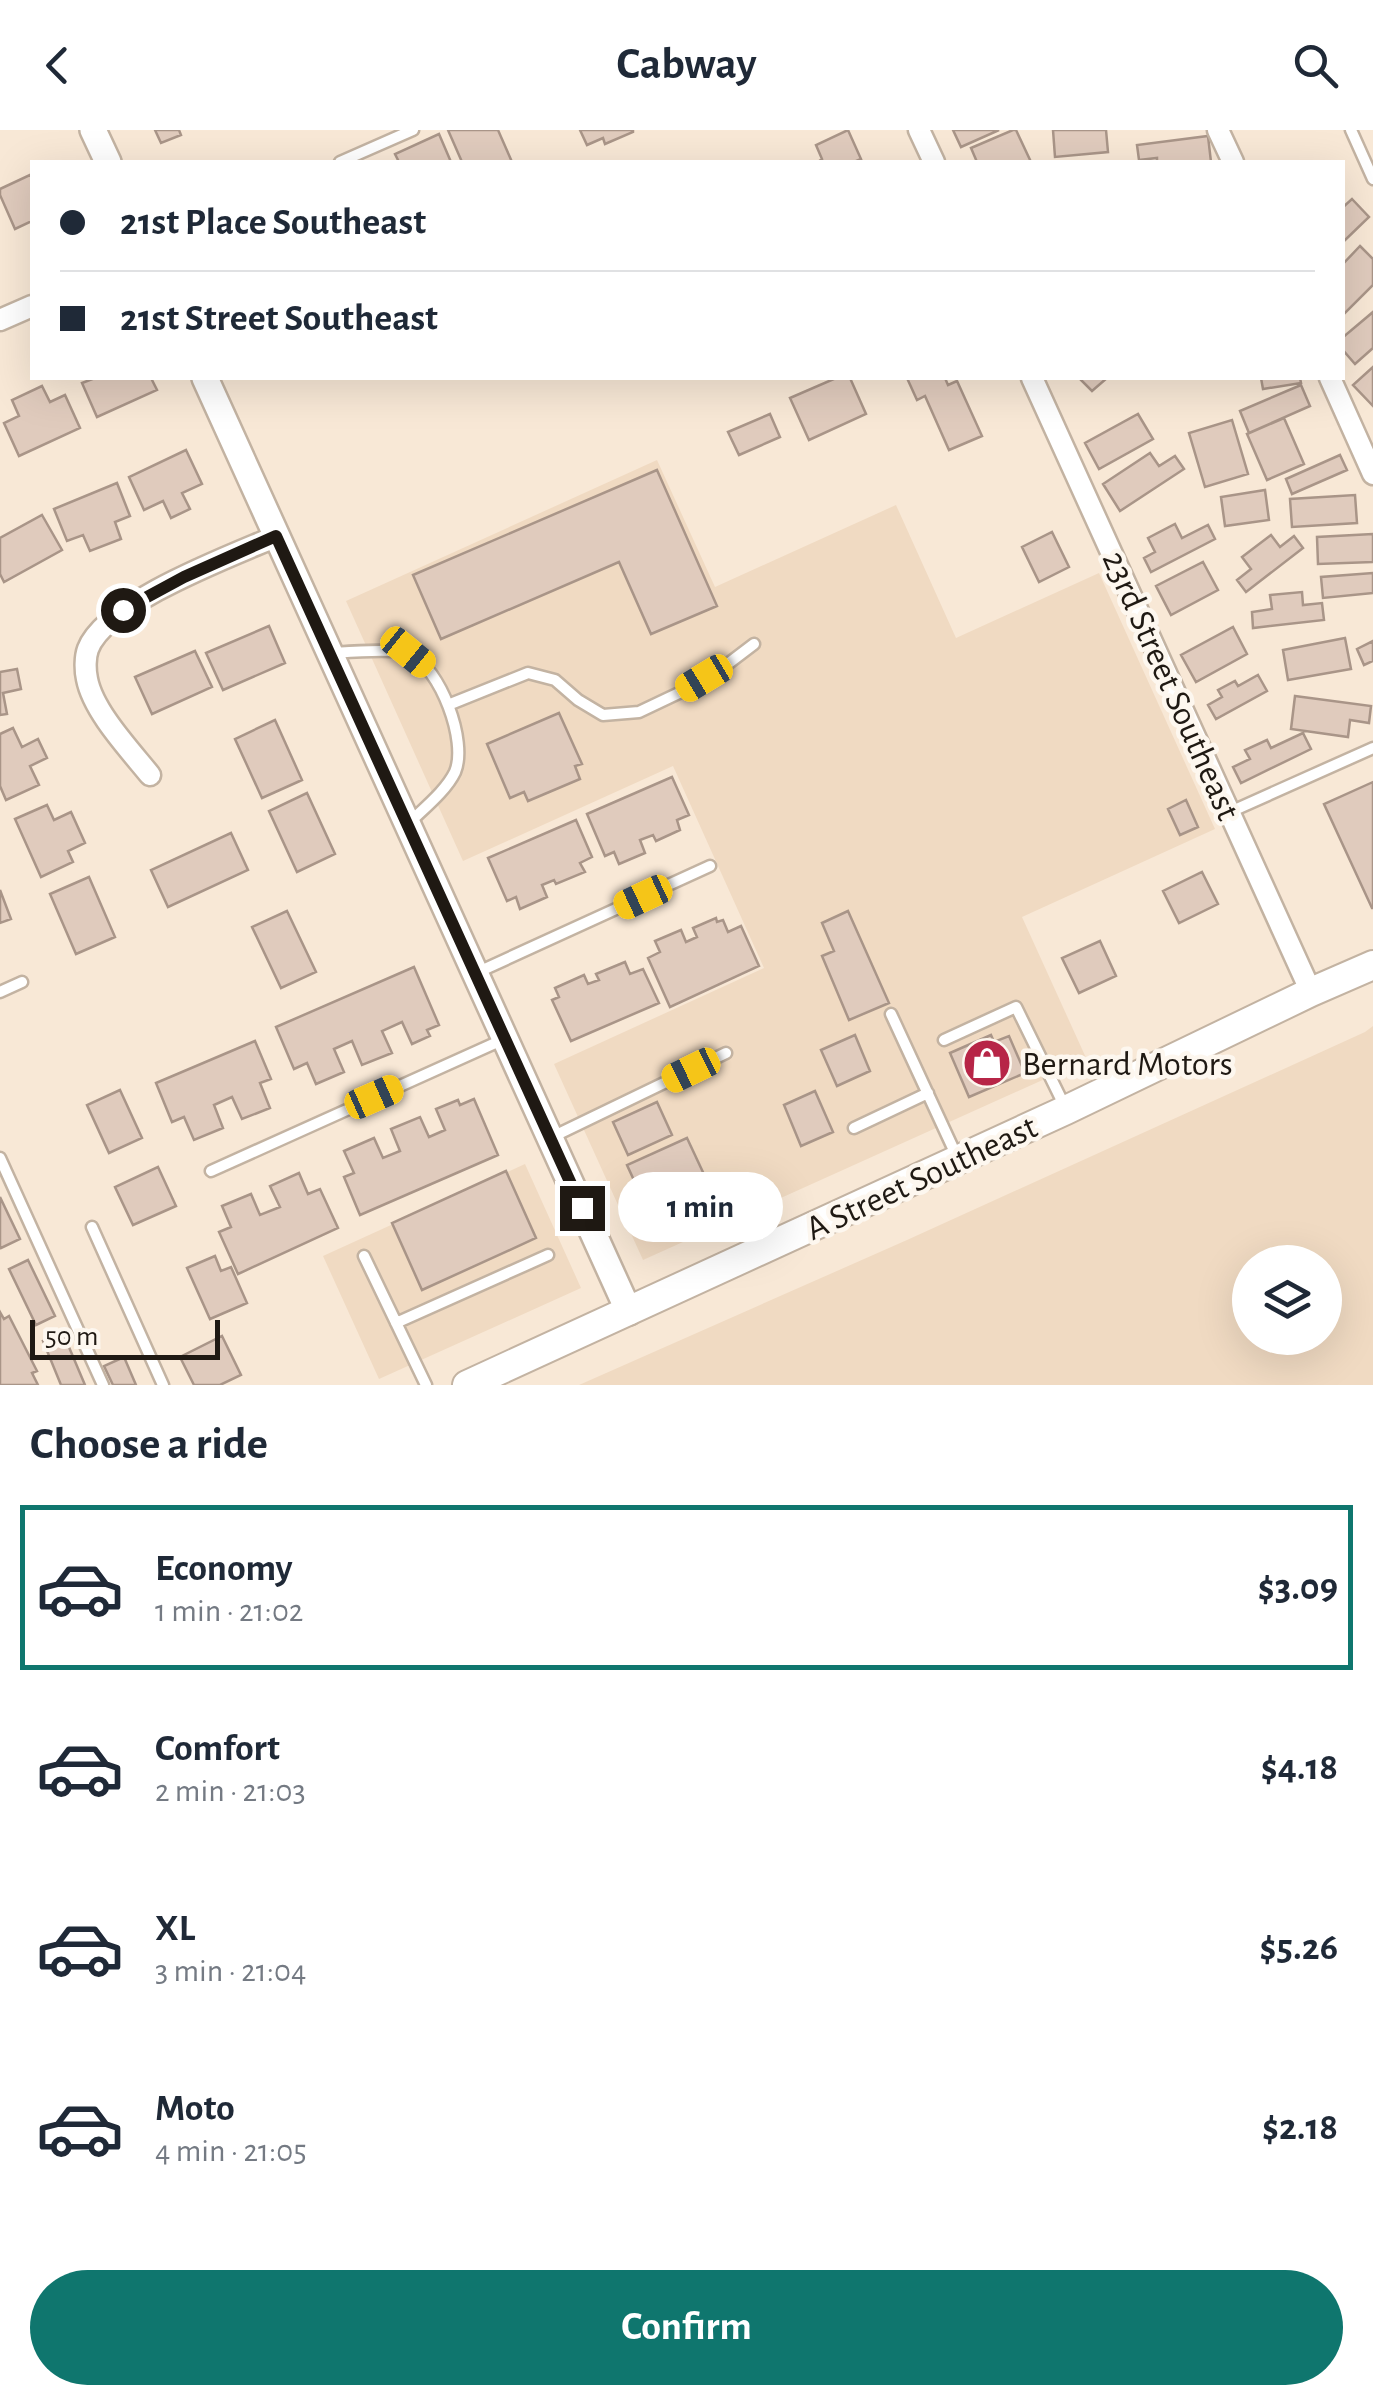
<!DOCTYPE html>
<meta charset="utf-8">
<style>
:root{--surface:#fff;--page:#f2f2f3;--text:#1f2937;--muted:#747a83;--line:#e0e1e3;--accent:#0f766e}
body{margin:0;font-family:"Alegreya Sans",sans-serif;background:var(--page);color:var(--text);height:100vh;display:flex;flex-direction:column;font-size:38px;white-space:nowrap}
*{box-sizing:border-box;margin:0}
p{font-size:32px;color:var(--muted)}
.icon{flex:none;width:55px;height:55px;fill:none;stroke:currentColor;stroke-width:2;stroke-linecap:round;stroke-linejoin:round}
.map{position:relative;height:1255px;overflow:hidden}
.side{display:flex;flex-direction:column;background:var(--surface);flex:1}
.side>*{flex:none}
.guide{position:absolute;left:30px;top:30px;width:1315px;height:220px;border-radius:0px;box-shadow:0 10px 40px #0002;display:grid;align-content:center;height:220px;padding:0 30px;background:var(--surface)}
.buttons{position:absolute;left:1232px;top:1115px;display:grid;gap:20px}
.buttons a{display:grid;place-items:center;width:110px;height:110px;border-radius:50%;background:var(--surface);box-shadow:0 10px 40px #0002;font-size:50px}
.scale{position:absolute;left:30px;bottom:25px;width:190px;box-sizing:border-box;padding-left:10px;border:5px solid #1f1913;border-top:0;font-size:28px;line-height:35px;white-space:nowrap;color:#1f1913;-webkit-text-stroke:8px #fdf7ef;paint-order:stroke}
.end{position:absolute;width:45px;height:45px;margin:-22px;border:12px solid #1f1913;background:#fff;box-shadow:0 0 0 5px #fff}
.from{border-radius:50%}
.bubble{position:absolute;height:70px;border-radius:35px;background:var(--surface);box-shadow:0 10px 40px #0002;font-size:32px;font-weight:700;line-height:70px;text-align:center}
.car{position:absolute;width:30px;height:60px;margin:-30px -15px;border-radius:12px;box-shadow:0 0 8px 2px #0007;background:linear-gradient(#f5c518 24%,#345 0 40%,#f5c518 0 76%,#345 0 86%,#f5c518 0)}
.guide b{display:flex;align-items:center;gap:35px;height:95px;font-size:38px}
.guide b+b{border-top:2px solid var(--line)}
.guide i{width:25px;height:25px;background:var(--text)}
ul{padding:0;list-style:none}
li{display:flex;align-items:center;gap:30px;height:165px;margin:0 20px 15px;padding:0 10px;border:5px solid transparent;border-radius:0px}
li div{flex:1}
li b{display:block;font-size:38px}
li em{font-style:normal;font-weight:700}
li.selected{border-color:var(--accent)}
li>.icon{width:90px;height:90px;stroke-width:1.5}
h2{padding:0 30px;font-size:45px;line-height:120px}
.cta{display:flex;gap:20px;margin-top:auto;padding:20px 30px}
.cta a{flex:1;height:115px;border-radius:60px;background:var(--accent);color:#fff;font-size:40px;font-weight:700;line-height:115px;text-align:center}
header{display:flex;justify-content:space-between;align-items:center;height:130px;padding:0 30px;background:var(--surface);font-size:45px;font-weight:700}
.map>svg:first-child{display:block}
</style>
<header><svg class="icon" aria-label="back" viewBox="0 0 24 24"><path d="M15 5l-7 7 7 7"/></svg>Cabway<svg class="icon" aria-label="search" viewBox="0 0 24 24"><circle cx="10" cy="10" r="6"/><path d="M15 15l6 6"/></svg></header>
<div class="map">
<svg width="1373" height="1255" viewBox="0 0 1373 1255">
<rect width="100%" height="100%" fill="#f8e8d6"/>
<path fill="#f0dac2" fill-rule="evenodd" d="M657,330l58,127 181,-82 60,133 143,-65 116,256 -193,88 65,143 -444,200 -89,-196 210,-96 -91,-202 -210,95 -117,-260z
M1373,896v359h-794l328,-145 458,-208zM1250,1132h75v76h-75z
M525,1034l56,124 -202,91 -56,-123z"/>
<path fill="#e0cbbd" stroke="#a99588" stroke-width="2.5" d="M155,0h24l2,5 -20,8z
M448,0h50l14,32h-50z
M580,0h53v2l-28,12 -2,-6 -16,7z
M848,0l13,29 -7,3h-36l4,-3 -6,-14z
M953,0h46l-38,17z
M1013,0h3l15,32h-54l-6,-14z
M1053,0h53l2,22 -53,5z
M439,4l12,28h-52l-4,-8z
M1208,6l3,26h-54v-4l-18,2 -2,-15z
M32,44v47l-17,8 -15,-34v-6z
M1352,69l17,18 -27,26v-35z
M1360,116l13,13v26l-28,28 -3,-2v-46z
M1373,182v36l-18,16 -13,-15v-11z
M1373,237v39l-20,-21z
M95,248h56l6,12 -60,27 -15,-34z
M836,248h14l16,36 -57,26 -19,-42z
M907,248h38l3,7 9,-4 25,55 -33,14 -24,-54 -8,4z
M1079,248h28l-15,13z
M1261,248h39l1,5 -38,6z
M1301,255l9,21 -61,27 -9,-22z
M42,256l8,16 15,-7 15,33 -61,28 -15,-33 15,-7 -7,-16z
M770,284l10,23 -41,18 -11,-23z
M1138,284l15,25 -54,30 -14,-26z
M1284,288l20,46 -37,16 -20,-46z
M1232,290l16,54 -43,13 -16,-54z
M186,320l16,34 -20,9 8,16 -19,9 -8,-17 -19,9 -15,-33z
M1150,323l9,13 16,-10 9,13 -64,42 -17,-27z
M1340,325l7,15 -55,24 -6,-15z
M657,340l60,136 -66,28 -32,-72 -178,77 -28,-64z
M117,353l13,33 -15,6 6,17 -31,12 -7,-16 -16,6 -13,-32z
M1265,360l4,30 -44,6 -4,-29z
M1355,365l2,28 -65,4 -2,-28z
M42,385l20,35 -58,32 -4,-8v-36z
M1175,394l7,14 26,-13 7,14 -64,33 -7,-14 11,-6 -7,-14z
M1052,402l17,35 -30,15 -17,-35z
M1373,404v28l-55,2 -1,-27z
M1271,405l9,12 14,-11 9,12 -57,44 -9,-12 14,-11 -9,-12z
M1203,432l15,28 -47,25 -15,-29z
M1373,443v20l-50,5 -2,-21z
M1302,462l1,13 19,-2 2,17 -71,8 -1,-16 20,-3 -2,-14z
M269,496l16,37 -62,27 -17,-37z
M1233,497l14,27 -51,28 -15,-27z
M1345,508l6,31 -63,11 -5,-30z
M1373,511v20l-9,4 -7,-16z
M195,521l17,36 -60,27 -17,-37z
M17,539l4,20 -18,4 4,21 -7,1v-43z
M1258,545l9,16 -51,28 -8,-14 14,-8 -4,-7 17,-9 3,5z
M1295,566l76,10 -2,17 -19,-3 -2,17 -57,-8z
M559,583l23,51 -7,2 5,13 -52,22 -4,-9 -14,6 -23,-54z
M275,590l27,60 -40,18 -27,-59z
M13,598l9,19 16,-8 9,19 -17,8 9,19 -33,15 -6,-14v-52z
M1303,603l8,16 -70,34 -8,-16 17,-8 -5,-9 22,-10 4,8z
M672,647l17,38 -12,5 3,10 -24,11 -3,-6 -13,5 5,13 -26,11 -5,-12 -9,4 -18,-42z
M1373,652v126h-1l-48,-104z
M307,663l28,61 -38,18 -28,-61z
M1186,670l12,27 -18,8 -12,-26z
M47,675l7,15 17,-8 14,31 -17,8 5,11 -32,15 -26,-58z
M576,690l16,37 -12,6 5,9 -29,12 -2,-4 -12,5 5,12 -27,12 -4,-12 -9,4 -19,-43z
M231,703l17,37 -80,37 -17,-37z
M1202,742l16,32 -39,19 -16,-32z
M89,747l26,60 -39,17 -26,-60z
M0,760l11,29 -11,4z
M287,781l29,61 -35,16 -29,-61z
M848,781l41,92 -40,17 -27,-64 12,-5 -12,-28z
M716,788l1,4 6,-2 5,12 13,-6 18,40 -89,41 -22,-49 12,-6 -5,-11 26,-11 5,12 11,-5 -4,-9z
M1100,811l16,35 -37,17 -17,-35z
M625,832l5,12 13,-5 16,34 -88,38 -19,-41 7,-3 -4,-9 29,-13 4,9 11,-4 -3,-6z
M414,837l25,58 -12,5 3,6 -18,8 -10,-22 -20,9 10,22 -30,12 -10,-24 -18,8 10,23 -28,12 -9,-21 -13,6 -18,-42z
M855,905l15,36 -33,15 -16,-36z
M991,905l3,7 15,-6 16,37 -56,24 -19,-44z
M255,911l16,38 -11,4 10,25 -28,11 -10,-22 -18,8 9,23 -29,12 -10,-23 -12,5 -16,-39z
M120,960l22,48 -33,15 -22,-48z
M815,961l18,41 -32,14 -17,-41z
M474,969l24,56 -138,60 -16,-38 10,-4 -10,-22 30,-13 9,20 17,-7 -9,-22 29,-12 9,20 16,-7 -9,-21 22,-9 2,5z
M657,972l15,33 -44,20 -15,-33z
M687,1008l28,60 -60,28 -28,-61z
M158,1037l18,39 -43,19 -18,-38z
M506,1041l30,67 -114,52 -30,-67z
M299,1043l9,21 12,-5 18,39 -100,46 -19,-42 12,-5 -9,-21 29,-12 9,21 20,-8 -10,-21z
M0,1067l20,42 -19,9 -1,-2z
M215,1126l6,15 10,-4 16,36 -37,16 -23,-51z
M28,1130l27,56 -19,9 -27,-56z
M0,1182l4,7 5,-3 28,55 -5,2 6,12h-38z
M63,1203l22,52h-24l-18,-44z
M222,1206l19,39 -21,10h-26l-14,-28z
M124,1227l12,28h-23l-9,-19z"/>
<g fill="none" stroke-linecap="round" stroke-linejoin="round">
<g stroke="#c3b3a2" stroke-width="15">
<path id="service" d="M1351,0l22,49
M340,32l73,-32
M332,523c16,-1 65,-5 78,1 30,14 58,87 45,118 -9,19 -32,37 -47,52
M448,575l80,-32 27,7 23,20 25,15 36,-3 40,-19 50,-30 25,-19
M1230,682l143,-64
M476,843l234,-107
M0,862l22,-10
M891,884l67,145
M944,910l72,-33 50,102
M854,998l74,-35
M550,1008l176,-85
M0,1028l103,227
M211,1041l291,-131
M92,1097l71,158
M364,1126l62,129
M396,1193l152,-68"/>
</g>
<g stroke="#c3b3a2" stroke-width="25">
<path id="minor" d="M919,0l15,32
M1218,0l15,32
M0,190l32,-14
M1032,248l279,614
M1330,248l43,96
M150,645c-21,-26 -57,-64 -63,-96 -2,-9 -2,-22 1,-30 18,-47 143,-93 189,-113"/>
</g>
<g stroke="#c3b3a2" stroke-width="30">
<path id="tertiary" d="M93,0l15,32
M205,248l424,934"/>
</g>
<g stroke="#c3b3a2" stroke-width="32">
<path id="secondary" d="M467,1255l599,-275 245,-118 62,-27"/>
</g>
<use href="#service" stroke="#fff" stroke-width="10"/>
<use href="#minor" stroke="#fff" stroke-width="20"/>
<use href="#tertiary" stroke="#fff" stroke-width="25"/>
<use href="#secondary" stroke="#fff" stroke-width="28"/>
</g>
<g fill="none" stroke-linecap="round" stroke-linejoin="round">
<path stroke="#1f1913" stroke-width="12" d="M123,480l61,-33 92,-41 306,672"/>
</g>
<defs>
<g id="shop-disc" transform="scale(2.5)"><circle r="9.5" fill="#b72547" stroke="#fdf7ef"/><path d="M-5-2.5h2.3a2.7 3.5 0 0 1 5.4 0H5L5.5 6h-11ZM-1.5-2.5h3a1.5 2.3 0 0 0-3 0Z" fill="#fff"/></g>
</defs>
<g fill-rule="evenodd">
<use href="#shop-disc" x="987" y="933"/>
</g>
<g text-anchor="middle" stroke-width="9" stroke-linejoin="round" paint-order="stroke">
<g font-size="35" fill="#1f1913" stroke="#fdf7ef">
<text transform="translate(1172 555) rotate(66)" y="12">23rd Street Southeast</text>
<text transform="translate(921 1047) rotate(-25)" y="12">A Street Southeast</text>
</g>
<g font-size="35" fill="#1f1913" stroke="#fdf7ef" text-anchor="start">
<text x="1022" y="945">Bernard Motors</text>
</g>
</g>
</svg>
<div class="buttons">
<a><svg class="icon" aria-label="layers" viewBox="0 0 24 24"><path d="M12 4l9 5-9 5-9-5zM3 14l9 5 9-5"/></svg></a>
</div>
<div class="scale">50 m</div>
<i class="end from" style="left:123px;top:480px"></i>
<i class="end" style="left:582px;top:1078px"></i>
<div class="bubble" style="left:618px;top:1042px;width:165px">1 min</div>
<i class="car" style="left:408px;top:522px;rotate:129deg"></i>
<i class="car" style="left:704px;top:548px;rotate:239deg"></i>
<i class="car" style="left:643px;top:767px;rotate:245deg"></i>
<i class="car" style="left:691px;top:940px;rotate:244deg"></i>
<i class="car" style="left:374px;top:967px;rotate:66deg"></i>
<div class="guide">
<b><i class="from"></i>21st Place Southeast</b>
<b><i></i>21st Street Southeast</b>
</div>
</div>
<section class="side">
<h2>Choose a ride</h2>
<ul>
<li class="selected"><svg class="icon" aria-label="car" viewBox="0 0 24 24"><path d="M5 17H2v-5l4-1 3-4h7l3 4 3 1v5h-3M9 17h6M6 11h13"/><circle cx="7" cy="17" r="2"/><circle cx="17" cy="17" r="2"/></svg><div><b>Economy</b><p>1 min · 21:02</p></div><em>$3.09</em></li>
<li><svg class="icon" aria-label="car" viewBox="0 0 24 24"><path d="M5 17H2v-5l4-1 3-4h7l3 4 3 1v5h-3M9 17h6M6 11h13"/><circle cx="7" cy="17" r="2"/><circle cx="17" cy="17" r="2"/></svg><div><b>Comfort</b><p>2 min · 21:03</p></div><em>$4.18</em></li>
<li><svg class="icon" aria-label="car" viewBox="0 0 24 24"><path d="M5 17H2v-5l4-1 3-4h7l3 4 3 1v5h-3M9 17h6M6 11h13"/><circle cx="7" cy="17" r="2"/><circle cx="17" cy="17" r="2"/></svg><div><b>XL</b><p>3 min · 21:04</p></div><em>$5.26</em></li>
<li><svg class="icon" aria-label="car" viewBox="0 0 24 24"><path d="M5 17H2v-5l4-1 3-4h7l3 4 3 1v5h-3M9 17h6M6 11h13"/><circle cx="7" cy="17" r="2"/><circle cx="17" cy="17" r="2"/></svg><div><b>Moto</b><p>4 min · 21:05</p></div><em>$2.18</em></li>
</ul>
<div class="cta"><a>Confirm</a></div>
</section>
